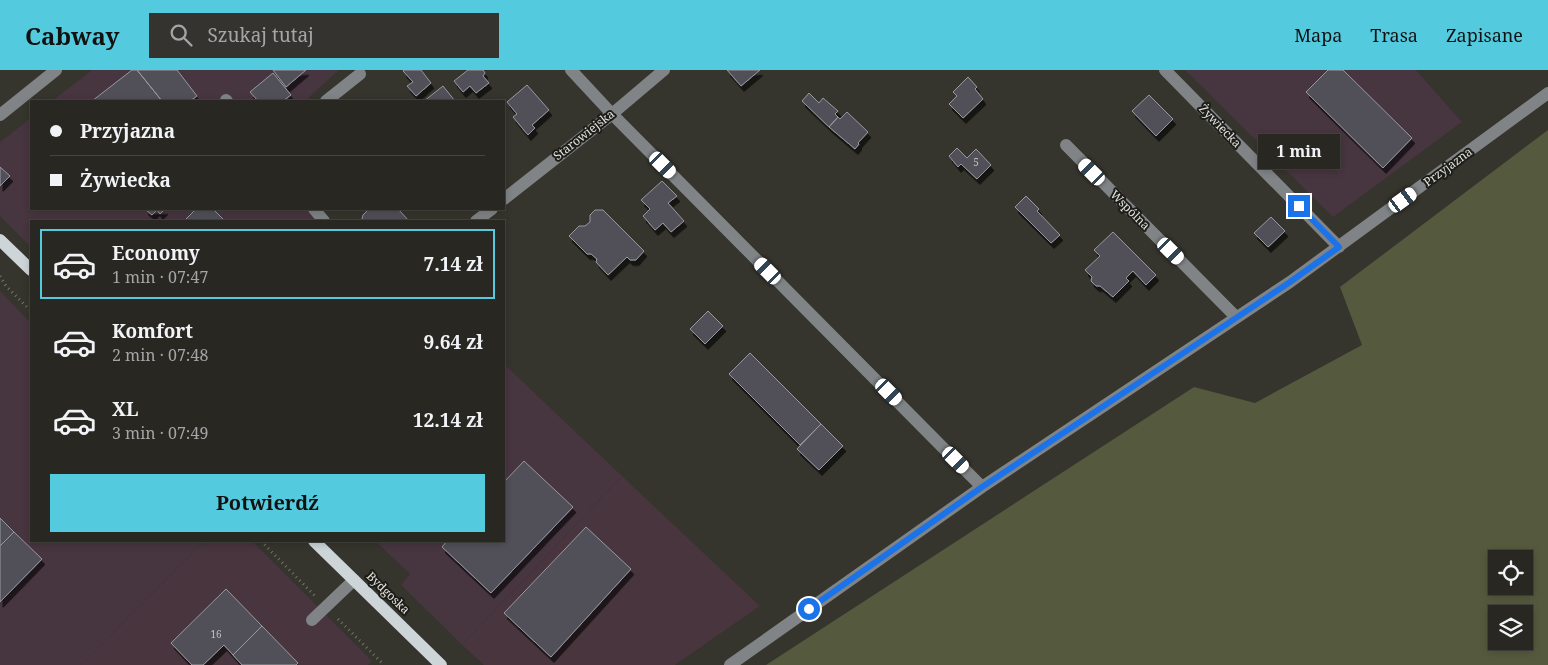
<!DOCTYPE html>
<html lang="pl">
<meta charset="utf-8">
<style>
:root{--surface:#282722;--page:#34332f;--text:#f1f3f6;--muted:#a5a5a5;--line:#444440;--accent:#54cade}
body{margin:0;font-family:"Noto Serif",serif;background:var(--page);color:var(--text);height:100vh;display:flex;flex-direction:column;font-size:19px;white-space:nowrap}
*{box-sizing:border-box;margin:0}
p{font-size:16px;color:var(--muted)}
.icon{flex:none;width:28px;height:28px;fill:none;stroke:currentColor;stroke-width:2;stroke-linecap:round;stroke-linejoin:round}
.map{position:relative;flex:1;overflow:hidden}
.details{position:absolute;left:30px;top:150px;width:475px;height:322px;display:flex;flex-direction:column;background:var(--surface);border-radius:0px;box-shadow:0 2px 8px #0003,0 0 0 1px var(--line)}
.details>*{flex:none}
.top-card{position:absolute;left:30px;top:30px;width:475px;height:110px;border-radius:0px;box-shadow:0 2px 8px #0003,0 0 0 1px var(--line);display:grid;align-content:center;height:110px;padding:0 20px;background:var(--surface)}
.tools{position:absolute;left:1488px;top:480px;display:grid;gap:10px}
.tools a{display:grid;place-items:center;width:45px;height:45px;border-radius:0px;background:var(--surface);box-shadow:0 2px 8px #0003,0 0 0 1px var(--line);font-size:25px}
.end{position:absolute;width:22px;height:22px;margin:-11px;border:6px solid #1a73e8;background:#fff;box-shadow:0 0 0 2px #fff}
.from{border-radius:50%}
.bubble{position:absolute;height:35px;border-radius:0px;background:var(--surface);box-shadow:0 2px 8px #0003,0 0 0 1px var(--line);font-size:16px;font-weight:700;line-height:35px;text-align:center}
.car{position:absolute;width:15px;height:30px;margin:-15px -8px;border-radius:6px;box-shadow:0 0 4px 1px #0007;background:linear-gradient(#fff 24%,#345 0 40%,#fff 0 76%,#345 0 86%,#fff 0)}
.top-card b{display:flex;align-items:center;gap:18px;height:48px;font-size:19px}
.top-card b+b{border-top:1px solid var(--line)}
.top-card i{width:12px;height:12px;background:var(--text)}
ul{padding:9px 0 0;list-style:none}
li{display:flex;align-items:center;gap:15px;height:70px;margin:0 10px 8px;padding:0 10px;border:2px solid transparent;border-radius:0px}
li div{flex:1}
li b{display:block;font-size:19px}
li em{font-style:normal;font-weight:700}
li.on{border-color:var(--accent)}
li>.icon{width:45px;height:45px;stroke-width:1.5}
.primary-button{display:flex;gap:10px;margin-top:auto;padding:10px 20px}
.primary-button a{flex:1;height:58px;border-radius:0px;background:var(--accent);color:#111;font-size:20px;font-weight:700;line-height:58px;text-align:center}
header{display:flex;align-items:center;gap:30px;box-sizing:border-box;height:70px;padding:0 25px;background:var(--accent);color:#111}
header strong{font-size:24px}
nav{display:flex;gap:28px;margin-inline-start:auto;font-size:18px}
.search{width:350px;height:45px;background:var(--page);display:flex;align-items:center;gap:12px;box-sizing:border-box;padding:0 18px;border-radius:0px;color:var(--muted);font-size:19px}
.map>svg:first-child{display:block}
</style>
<header>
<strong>Cabway</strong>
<div class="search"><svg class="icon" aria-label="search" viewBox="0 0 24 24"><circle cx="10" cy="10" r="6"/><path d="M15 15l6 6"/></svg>Szukaj tutaj</div>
<nav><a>Mapa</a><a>Trasa</a><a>Zapisane</a></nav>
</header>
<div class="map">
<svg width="1548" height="595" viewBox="0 0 1548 595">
<defs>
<filter id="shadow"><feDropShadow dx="3" dy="5.5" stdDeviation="0" flood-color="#0009"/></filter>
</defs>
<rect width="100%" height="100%" fill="#35342d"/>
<path fill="#48353d" d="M622,406l138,130 -85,59h-191l-22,-20z
M204,471h48l120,120 -4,4h-287z"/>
<path fill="#47353f" d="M92,0h247l-34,31h-253z
M1185,0h231l46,52 -129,95z
M31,48v91h281l7,12h-288v26l-31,-31v-74z
M0,221l31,32v218h173l-123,124h-81z
M504,294l118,112 -160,169 -61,-60 9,-11 -35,-33h129z"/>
<path fill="#555a3e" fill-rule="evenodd" d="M1548,60v535h-782l428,-278 61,16 107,-58 -22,-58zM1496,489h28v27h-28zM1496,544h28v27h-28z"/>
<path fill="#515058" stroke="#9898a1" filter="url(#shadow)" d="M132,0h5l25,31h-70z
M137,0h40l20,26 -7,5h-28z
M273,0h33l-20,17z
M404,0h17l10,13 -15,13 -9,-10 6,-4 -10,-11z
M468,0h15l2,3 -2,3 6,7 -13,10 -6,-7 -7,6 -9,-11z
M727,0h33l-19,16z
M1328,0h15l69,68 -29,30 -77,-76z
M273,3l18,22 -8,6h-25l-8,-9z
M968,7l9,10 -2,2 8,10 -20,19 -14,-14 8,-8 -4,-4z
M527,15l22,25 -17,15 3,3 -7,7 -15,-18 4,-3 -10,-12z
M443,16l12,15h-31z
M809,23l10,10 4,-5 15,13 -3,3 3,3 -9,10 -27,-26z
M1149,25l24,24 -17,17 -24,-25z
M847,42l21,20 -10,11 1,1 -4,5 -26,-22 9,-10 2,2z
M957,78l10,10 9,-9 15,16 -14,14 -16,-15 -3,3 -9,-11z
M0,97l10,9 -10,10z
M662,111l15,15 -9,7 16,18 -13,11 -8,-9 -8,7 -12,-14 7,-7 -9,-9z
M1026,126l13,13 -2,2 23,24 -9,8 -36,-36z
M145,139h20l-5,5 -3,-4 -5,5z
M196,139h17l12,12h-41z
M374,139h24l11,12h-45l-2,-2 1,-4 5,-5z
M595,140h8l41,41 -8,9h-6l-3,-3 -19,18 -12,-13 1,-3 -6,-5h-4l-18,-18 10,-10h6l5,-4v-7z
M1271,147l14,14 -17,16 -14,-14z
M1113,162l43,43 -10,10 -13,-14 -7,7 3,3 -16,16 -13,-11h-4l-5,-5 1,-4 -7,-7 15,-14 -6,-6z
M708,241l15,15 -18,18 -15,-15z
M750,283l71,71 -21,21 -71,-71z
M821,354l22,22 -24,24 -22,-21z
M524,391l49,46 -82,86 -49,-46 5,-6h57v-59z
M0,448l14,14 -14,14z
M586,457l45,42 -80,88 -47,-44z
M14,462l28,27 -42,43v-56z
M226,519l36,37 -29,29 -9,-10 -21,20h-11l-21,-22z
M262,556l36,37 -2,2h-54l-9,-10z"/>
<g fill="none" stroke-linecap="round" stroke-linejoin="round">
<path stroke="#75746d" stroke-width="3" stroke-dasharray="1 4" stroke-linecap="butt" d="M0,206l6,10 25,25
M261,471l54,55
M338,549l46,46"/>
<path stroke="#808486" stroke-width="12" d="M571,0l41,44 370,373
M1165,0l174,177
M226,30l1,1
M326,31l34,-27
M0,45l56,-45
M1066,75l170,172
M504,129l108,-85 52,-44
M314,139l10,12
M476,151l16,-12
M312,550l42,-40
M730,595l252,-178 308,-205 258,-189"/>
<path stroke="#cdd5d9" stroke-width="12" d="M0,170l31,30
M314,471l127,124"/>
</g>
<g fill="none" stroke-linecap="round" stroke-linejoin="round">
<path stroke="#1a73e8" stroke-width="6" d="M809,539l173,-122 308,-205 49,-35 -40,-41"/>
</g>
<g text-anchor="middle" stroke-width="4" stroke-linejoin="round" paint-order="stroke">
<g font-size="10" fill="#bebebc">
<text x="976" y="96">5</text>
<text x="216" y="568">16</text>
</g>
<g font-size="12" fill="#e3e2dd" stroke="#1c1c18">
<text transform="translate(1220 56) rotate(46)" y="4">Żywiecka</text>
<text transform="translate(584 65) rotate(-38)" y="4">Starowiejska</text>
<text transform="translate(1448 97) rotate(-36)" y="4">Przyjazna</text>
<text transform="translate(1130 140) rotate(45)" y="4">Wspólna</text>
<text transform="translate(388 523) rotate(44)" y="4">Bydgoska</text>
</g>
</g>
</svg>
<div class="tools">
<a><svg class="icon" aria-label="locate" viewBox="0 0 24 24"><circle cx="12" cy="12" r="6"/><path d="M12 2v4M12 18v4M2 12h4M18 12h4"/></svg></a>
<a><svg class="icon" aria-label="layers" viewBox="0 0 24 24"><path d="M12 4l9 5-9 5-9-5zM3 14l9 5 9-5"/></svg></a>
</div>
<i class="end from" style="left:809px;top:539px"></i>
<i class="end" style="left:1299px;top:136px"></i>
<div class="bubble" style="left:1258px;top:64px;width:82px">1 min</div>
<i class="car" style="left:663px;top:95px;rotate:135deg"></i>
<i class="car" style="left:1092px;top:102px;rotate:315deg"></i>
<i class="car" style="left:1403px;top:130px;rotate:54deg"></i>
<i class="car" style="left:1171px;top:181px;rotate:135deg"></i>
<i class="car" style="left:768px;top:201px;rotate:315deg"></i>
<i class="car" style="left:889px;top:322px;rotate:135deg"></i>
<i class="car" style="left:956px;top:390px;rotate:135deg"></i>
<div class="top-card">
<b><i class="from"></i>Przyjazna</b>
<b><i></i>Żywiecka</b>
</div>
<section class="details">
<ul>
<li class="on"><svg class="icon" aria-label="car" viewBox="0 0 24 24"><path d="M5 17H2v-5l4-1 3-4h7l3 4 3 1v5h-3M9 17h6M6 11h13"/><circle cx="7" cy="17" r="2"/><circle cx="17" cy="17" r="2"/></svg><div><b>Economy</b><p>1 min · 07:47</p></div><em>7.14 zł</em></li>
<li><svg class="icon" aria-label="car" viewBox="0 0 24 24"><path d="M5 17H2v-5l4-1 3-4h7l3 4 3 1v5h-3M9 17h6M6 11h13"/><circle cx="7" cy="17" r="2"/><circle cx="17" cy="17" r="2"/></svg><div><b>Komfort</b><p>2 min · 07:48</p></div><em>9.64 zł</em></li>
<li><svg class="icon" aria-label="car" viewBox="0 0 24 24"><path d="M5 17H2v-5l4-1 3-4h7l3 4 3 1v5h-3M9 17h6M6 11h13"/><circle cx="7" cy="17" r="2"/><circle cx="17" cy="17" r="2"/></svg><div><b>XL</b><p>3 min · 07:49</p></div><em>12.14 zł</em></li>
</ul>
<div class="primary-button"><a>Potwierdź</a></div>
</section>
</div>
